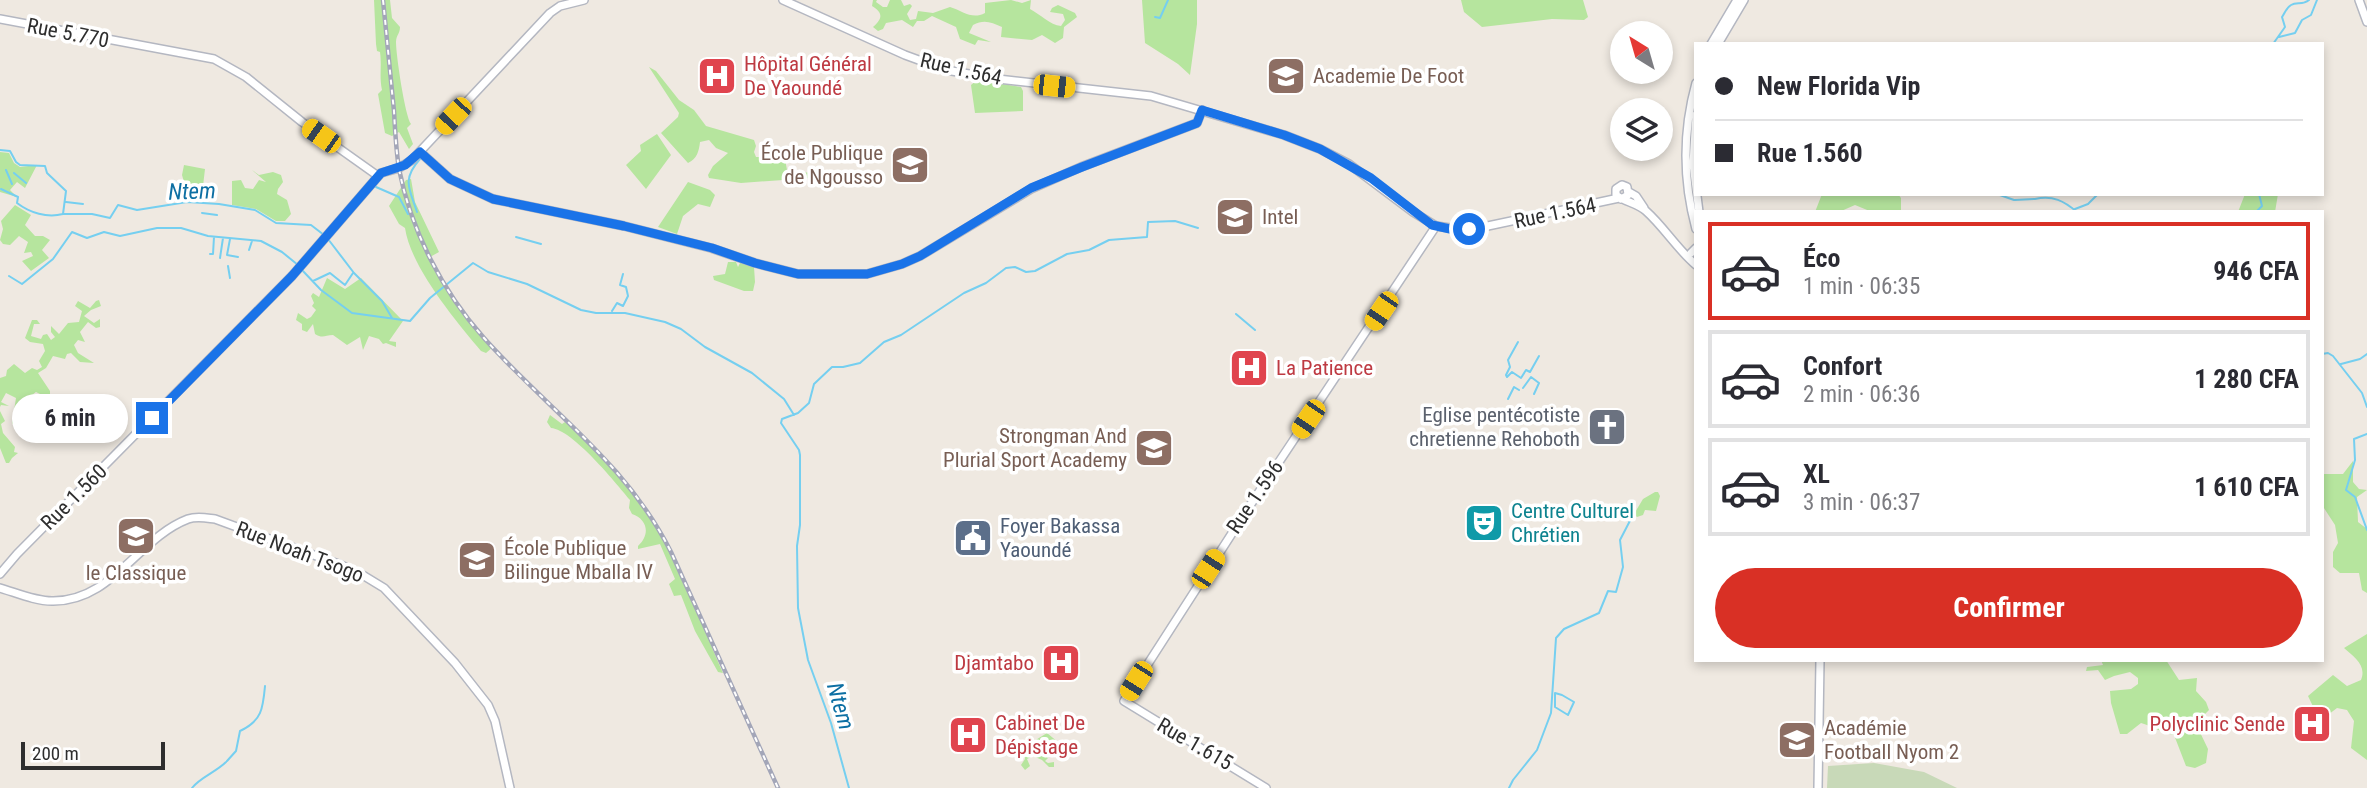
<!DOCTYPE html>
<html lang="fr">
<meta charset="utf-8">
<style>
:root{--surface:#fff;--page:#f7f7f7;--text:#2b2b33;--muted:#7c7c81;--line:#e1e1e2;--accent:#d93025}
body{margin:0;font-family:"Roboto Condensed",sans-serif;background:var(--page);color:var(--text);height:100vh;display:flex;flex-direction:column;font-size:26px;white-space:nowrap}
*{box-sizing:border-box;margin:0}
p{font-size:23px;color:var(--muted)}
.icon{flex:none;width:38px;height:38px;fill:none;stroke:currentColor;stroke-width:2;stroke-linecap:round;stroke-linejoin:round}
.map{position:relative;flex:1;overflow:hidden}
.drawer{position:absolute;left:1694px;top:210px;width:630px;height:452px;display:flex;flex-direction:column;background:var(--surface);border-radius:0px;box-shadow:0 4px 10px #0003}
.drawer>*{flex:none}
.guide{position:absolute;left:1694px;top:42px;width:630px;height:154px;border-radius:0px;box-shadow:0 4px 10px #0003;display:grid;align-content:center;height:154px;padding:0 21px;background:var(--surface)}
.needle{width:46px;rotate:323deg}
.fabs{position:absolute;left:1610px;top:21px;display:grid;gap:14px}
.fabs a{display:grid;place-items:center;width:63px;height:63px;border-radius:50%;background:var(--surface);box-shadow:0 4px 10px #0003;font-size:35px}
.scale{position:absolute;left:21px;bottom:18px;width:144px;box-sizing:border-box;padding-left:7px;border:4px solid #2e2e2e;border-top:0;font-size:19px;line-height:24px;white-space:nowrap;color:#2e2e2e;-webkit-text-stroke:5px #fff;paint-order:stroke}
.end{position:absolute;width:32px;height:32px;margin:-16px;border:9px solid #1a73e8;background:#fff;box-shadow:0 0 0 4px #fff}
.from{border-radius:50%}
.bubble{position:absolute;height:49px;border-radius:24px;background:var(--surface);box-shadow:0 4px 10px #0003;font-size:23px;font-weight:700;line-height:49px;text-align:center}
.car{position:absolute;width:21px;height:42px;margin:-21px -10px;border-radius:9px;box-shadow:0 0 5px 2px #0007;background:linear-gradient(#f5c518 24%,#345 0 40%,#f5c518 0 76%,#345 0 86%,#f5c518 0)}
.guide b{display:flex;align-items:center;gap:24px;height:66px;font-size:26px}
.guide b+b{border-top:2px solid var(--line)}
.guide i{width:18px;height:18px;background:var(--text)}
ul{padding:12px 0 0;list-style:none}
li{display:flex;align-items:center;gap:21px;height:98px;margin:0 14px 10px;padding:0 7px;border:4px solid var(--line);border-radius:0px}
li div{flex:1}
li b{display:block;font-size:26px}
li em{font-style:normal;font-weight:700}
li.selected{border-color:var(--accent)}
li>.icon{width:63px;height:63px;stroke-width:1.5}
.action{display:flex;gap:14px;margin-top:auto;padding:14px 21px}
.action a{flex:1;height:80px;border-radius:42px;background:var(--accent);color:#fff;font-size:28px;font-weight:700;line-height:80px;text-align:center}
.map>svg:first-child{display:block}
</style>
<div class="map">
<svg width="2367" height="788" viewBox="0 0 2367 788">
<rect width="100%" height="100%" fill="#efe9e1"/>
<path fill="#b6e59e" d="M374,0h16l2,18 8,9c0,7 -4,8 -4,15 0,13 9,74 15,82l-4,4 6,16 -4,5 -10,-17 -7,4 -7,-3 -7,-39 4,-4c-3,-15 0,-23 -2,-38l-3,-1 -1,-7z
M873,0h4l-1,2 7,5h4l3,-7h11l3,6 6,-2 2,2 -5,8 3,6 6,-1 2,-8 15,2 17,-6c13,4 22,13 35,6v-10l26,-3 11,3 9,-3 -1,9c10,5 20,16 31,17l4,-6 -2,-6 -13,-2 2,-4 6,-3 17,8 2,4 -13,10 -1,11 -8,5 -13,-8 -10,5 -31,-3 1,-10c-11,-5 -18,-8 -29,-2l-4,8 22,9 -13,-2 -3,5 -15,-6 -4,-12 -24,-11 -8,5h-7l-4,6 -11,-7 -16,3 -3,6 -5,2 -5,-4c10,-9 10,-14 -1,-21z
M1142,0h55v24l-7,51 -12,-11 -33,-21z
M1461,0h122l5,17 -4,3 -32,-1 -70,8 -18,-15z
M649,67l7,4 23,29 15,10 12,16 48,14 2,6 -2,6 2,5h26l3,2 2,11 5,3 58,-2 4,4 -113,8 -32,-5 -1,-3 5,-9 15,-13 -12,-5 -7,-8 -9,2c-1,9 -3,17 -12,21l-27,-30 17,-16 1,-4z
M977,80l44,7 2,4v20l-48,2 -4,-28z
M657,134l14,21 -25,34 -20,-24 15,-14 -1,-6z
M0,152l9,1 5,10 6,4 17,-2 -12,23 -8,-6 -7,8 7,7 -17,-5z
M184,165l21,4 -2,17 6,2 -1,12h-27l-1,-5 6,-6 -4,-14z
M252,170l7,5 14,-3 8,3 2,7 -5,7 -1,5 10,6 4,14 -6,7h-9l-20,-12 -24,-4v-24l9,-1 4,8 8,1 6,-9 7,2z
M411,179l4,23 24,50 -9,5 28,48 35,42 -7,6 -5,-2c-25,-30 -70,-83 -76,-123l-6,-4 -10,-18 17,-26z
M688,182l22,8 5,5 -5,12 -12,-3 -15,12 -6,18 -19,-7z
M1822,194h76l3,4v14h-29l-17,-7 -16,7h-24z
M2245,194h33l-3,18h-37z
M15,205l16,10 -6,10 10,11h8l7,4 -8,10 7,8 -18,13 -9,-10 11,-5 -2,-4 -7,1 4,-11 -9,-6 -9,9 -7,-1 -3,-4 3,-11 -2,-8z
M728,262h8l2,5 2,-4h8l6,4 1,15 -2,9h-9l-30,-11 -1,-4 12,-2z
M327,278l18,11 16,-11 42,43 -14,20 7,1v5l-10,-4 -3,1 -4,-5 -10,-3 -6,14 -3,-13 -13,8 -14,-10c-8,0 -10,4 -18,-1l-2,-10 -6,8 -5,-2v-6l-6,-4 2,-7 9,6 4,-2 5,-7 -4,-4 2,-3 -3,-7 2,-3 6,4z
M99,300l2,6 -10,4 -7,6 10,7 6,-4v8l-4,1 -8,-6 -8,10 5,10 -7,-2 -4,5 4,8 16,10 -14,-1 -9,-9 -4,1 -2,5 -12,-3 -7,12 -8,5 12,18v7l-8,3 -2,-7 -4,-2 -12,9 4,10 -4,14 6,5 5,2 5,-8 3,1 -4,12 -6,-2 -10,3 -11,-15 4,-25 -10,-5 -5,9 8,4 -8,-1 -1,2v-29l6,-2 1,-6 7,-6 11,9 7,-5 5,2 5,-3 -3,-6 6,-10 -2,-7 -13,-2 -5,-4 7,-18h5l3,4h-6l-3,12 10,3 2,-4 4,-1 4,6 4,-3 -4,-5v-6l8,8 9,-11 11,-1 3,-11 -7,-5 3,-5 12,7 6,-7z
M0,411l5,10 -4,3 2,9 12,14 -1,5 4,1 -6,5 -3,5h-3l-6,-15z
M550,415l12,9 3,-2 3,2c31,31 61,61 85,97 29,47 48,102 70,152l-5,-1 -23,-41 -14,-36 -7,1 -5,-12 6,-5 -15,-35 -22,5v-3c13,-12 9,-27 -6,-32l-3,-6 1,-8c-15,-18 -57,-70 -79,-72l-4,-6z
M2353,461v21l6,7 8,1 -10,7 1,25 9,7v64l-5,-3 -3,-17h-19l-7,-6v-15l5,-9 -3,-18 -13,-20v-31h21z
M1655,492h3l2,4 -4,15 -11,-1 -2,5 -6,2 -3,-3 9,-15z
M2367,634v126l-16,-12 3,-27 -7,-11 -10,-2 -17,13 -12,-25 25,-21 14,11 14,-6c6,-15 -7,-23 -17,-32z
M2101,660h65l13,20 18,-2 -1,13 10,11 3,8 -12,12v4l11,23 -2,14 -11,5 -9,-2 -12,-31c-12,-2 -20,-8 -33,-12l-14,11h-7l-9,-31 -1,-12 21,-2 7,-5v-6l-8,-6 -16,4 -9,4 -7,-10 -12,1 1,-4 16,-2z
M1047,733l23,19 -2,4c-9,-4 -13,-10 -23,-15l-8,10 11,7 -3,3 3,2 6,-1v5h-5l-7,-7 -9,-4 -6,3 3,7 -5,4 -4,-5 4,-6 -1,-5 10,-13z"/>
<path fill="#c8d9b8" d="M1874,763l50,9 33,16h-130l1,-22z"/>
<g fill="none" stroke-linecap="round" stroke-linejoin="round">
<path stroke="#75cff0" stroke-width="2" d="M1155,17l5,1 8,-18
M2279,37l16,-4 7,-13 9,-5 6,-15
M2273,44l12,-17 -3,-10c3,-4 4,-9 9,-12 6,-4 11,1 18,-5
M0,150l10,1 6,11 4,3 25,1 2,7 19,18 -3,23h29l18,4 8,-13 19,5 50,-8 32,2 36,6 21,13 35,2 13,10
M6,170l6,14
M14,173l12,10
M376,187l23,10 9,17
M1,189l17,8 -1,6c13,10 30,15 46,11
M1997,194l17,6
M2035,199c18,-4 29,2 42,13
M2015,200l19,-1
M66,202l17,2
M2075,209l13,-5 10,-10
M417,212c-7,-22 -16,-32 3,-53
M2256,212l6,-6 -3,-12
M202,213l15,2
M516,237l25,7
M230,239l-3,16 11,2
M328,239l26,34 28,28 10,17
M249,250l3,-9
M210,254h3l1,-17
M220,258l3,-20
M228,266l2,12
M302,270l19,20 31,23 58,8 20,-23 43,-35 15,9 39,12 54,26 15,3h29l40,9 16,7 24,18 47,26 32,26 10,16
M9,276l13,8 31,-25 19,-27 15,6 17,-6 16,4 37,-8h24l27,8 53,5 21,11 16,13
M313,281l17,-8 15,12 8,-12
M612,311l5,-8 6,3 5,-10 -2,-9 -6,-2 3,-11
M1236,314l19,16
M1518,342l-10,18 2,7 -4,8 1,2 5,-5 9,6 5,-8 4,2 9,-16
M2322,354l6,-1 5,3 29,37 5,14
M2341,364l19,-5 7,-5
M1523,388l8,-11 8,6 -5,11
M1508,399l6,-12 5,3
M2367,434l-13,5 1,21 -9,30 9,7 12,33
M1555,693l7,2 12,7 -6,13 -13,-8z
M227,761l9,-10 4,-20c22,-10 23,-23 25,-45
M192,788c7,-10 24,-16 34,-26
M849,788l-18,-65 -23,-63 -10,-52 -1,-62 3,-21v-70l-1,-5 -18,-27 1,-4 16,-6 11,-10 5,-19 18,-17h11l17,-4 24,-21 17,-7 63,-42 22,-10 20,-15 9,-1 11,5 9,-1 32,-17 22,-4 20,-10 38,-3 1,-15 27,-1 23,7
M1509,788l4,-8 24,-30 14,-37 5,-75 8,-9 35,-16 9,-22 8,1 7,-25 -3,-27 14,-27"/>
<g stroke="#b4b7c1" stroke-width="10">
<path id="secondary" d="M783,0l122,55 41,15 52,9 153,17 133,39 36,14 29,15 64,48 23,14 21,3 26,-2 136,-29
M2359,0l8,22
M0,19l214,40 32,18 56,45 76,54
M1711,44l26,-44
M1718,44l26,-44
M1696,83c-13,47 -13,98 0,146
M1696,115l-3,49 6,48
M420,152l30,27 43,20 131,27 87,22 44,15 43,11h69l35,-10 18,-8 111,-67 50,-22 116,-44 5,-13
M1629,192l7,4 8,12
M1621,199l7,-4 -1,-8 -5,-2 -6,4v6c9,7 21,8 30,16 18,16 31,38 50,54
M1691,253l5,-5
M0,574l17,-20 275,-278 89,-103 18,-5 13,-8 138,-147 10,-7 24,-6
M0,588c17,5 35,13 52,13 60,1 86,-63 136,-82 9,-3 18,-1 27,0l126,46 20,9 23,14 71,75 33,42 7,16 15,67
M1266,788l-142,-87 123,-191 189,-284
M1818,788l2,-128"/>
</g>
<use href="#secondary" stroke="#fff" stroke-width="7"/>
<g stroke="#a3a6b8" stroke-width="4.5">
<path id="rail" d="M383,0c4,37 7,74 11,111 1,19 2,39 5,58 12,61 43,122 85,169 65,73 142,124 187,214l107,236"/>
</g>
<use href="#rail" stroke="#fff" stroke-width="2" stroke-dasharray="5" stroke-linecap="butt"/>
</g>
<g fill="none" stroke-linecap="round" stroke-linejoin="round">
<path stroke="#1a73e8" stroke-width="9" d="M152,418l140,-142 89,-103 24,-8 15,-13 30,27 43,20 131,27 88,22 43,15 43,11h69l35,-10 18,-8 111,-68 51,-21 115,-44 5,-13 82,25 36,14 51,29 61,47 18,4h19"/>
</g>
<defs>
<g id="hospital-square" transform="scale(2.0125)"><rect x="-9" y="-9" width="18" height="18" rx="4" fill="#e0444e" stroke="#fff"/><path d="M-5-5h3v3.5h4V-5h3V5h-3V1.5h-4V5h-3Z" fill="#fff"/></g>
<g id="university-square" transform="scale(2.0125)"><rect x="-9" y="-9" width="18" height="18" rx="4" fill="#8d6e63" stroke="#fff"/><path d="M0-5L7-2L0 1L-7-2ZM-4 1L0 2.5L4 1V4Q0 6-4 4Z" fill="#fff"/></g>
<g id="school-square" transform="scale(2.0125)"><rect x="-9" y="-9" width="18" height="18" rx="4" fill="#8d6e63" stroke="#fff"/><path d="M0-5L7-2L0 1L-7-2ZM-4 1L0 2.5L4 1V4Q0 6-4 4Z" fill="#fff"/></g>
<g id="church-square" transform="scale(2.0125)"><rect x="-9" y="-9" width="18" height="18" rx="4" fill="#6b7280" stroke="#fff"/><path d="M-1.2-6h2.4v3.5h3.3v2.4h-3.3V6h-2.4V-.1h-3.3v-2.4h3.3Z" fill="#fff"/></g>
<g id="theatre-square" transform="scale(2.0125)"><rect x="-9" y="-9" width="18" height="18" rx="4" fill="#0f9aa8" stroke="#fff"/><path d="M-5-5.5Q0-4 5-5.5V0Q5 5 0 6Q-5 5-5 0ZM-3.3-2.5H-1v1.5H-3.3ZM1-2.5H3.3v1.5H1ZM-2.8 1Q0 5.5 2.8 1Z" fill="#fff"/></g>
<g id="civic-square" transform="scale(2.0125)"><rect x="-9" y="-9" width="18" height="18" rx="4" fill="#5c6f8a" stroke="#fff"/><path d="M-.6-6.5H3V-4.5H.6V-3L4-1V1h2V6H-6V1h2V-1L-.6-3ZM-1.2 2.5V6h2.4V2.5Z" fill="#fff"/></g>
</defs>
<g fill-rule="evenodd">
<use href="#hospital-square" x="717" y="76"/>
<use href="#university-square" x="1286" y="76"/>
<use href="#school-square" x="910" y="165"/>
<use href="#university-square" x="1235" y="217"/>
<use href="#hospital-square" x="1249" y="368"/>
<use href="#church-square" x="1607" y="427"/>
<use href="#university-square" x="1154" y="448"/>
<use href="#theatre-square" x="1484" y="523"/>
<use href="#school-square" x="136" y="536"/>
<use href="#civic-square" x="973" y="538"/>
<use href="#school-square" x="477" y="560"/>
<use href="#hospital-square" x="1061" y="663"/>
<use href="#hospital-square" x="2312" y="724"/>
<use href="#hospital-square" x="968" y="735"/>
<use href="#university-square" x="1797" y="740"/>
</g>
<g text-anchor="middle" stroke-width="7" stroke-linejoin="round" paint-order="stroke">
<g font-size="21" fill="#2e2e2e" stroke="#fff">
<text transform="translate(68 33) rotate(11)" y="7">Rue 5.770</text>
<text transform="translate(961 69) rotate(13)" y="7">Rue 1.564</text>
<text transform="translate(1555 213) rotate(-12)" y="7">Rue 1.564</text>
<text transform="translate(74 497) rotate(-45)" y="7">Rue 1.560</text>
<text transform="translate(1255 497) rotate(-56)" y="7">Rue 1.596</text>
<text transform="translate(300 552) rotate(21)" y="7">Rue Noah Tsogo</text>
<text transform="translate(1195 744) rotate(30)" y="7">Rue 1.615</text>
</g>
<g font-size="21" fill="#be3a42" stroke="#fff" text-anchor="start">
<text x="744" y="71">Hôpital Général<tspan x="744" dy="24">De Yaoundé</tspan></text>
<text x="1276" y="375">La Patience</text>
<text x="1034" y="670" text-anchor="end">Djamtabo</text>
<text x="995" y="730">Cabinet De<tspan x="995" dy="24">Dépistage</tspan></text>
<text x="2285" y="731" text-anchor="end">Polyclinic Sende</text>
</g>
<g font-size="21" fill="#785e54" stroke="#fff" text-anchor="start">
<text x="1313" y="83">Academie De Foot</text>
<text x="883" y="160" text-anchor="end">École Publique<tspan x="883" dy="24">de Ngousso</tspan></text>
<text x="1262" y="224">Intel</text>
<text x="1127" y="443" text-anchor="end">Strongman And<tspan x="1127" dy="24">Plurial Sport Academy</tspan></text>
<text x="504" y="555">École Publique<tspan x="504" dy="24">Bilingue Mballa IV</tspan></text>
<text x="136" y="580" text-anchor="middle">le Classique</text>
<text x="1824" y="735">Académie<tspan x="1824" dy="24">Football Nyom 2</tspan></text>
</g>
<g font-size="21" fill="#5b616d" stroke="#fff" text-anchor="end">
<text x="1580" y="422">Eglise pentécotiste<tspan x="1580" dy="24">chretienne Rehoboth</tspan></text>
</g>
<g font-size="21" fill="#0d838f" stroke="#fff" text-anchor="start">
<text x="1511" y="518">Centre Culturel<tspan x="1511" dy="24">Chrétien</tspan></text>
</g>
<g font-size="21" fill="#4e5e75" stroke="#fff" text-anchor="start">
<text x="1000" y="533">Foyer Bakassa<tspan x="1000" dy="24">Yaoundé</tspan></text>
</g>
<g font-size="23" font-style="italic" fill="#0d6fa3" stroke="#fff">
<text transform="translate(192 191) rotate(-2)" y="8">Ntem</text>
<text transform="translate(841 706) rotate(74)" y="8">Ntem</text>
</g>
</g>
</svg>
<div class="fabs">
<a><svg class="needle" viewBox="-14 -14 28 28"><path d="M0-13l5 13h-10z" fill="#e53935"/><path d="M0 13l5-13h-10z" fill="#7c7c81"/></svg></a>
<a><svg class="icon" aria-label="layers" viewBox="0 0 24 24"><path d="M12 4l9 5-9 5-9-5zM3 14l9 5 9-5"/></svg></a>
</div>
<div class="scale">200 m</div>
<i class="end from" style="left:1469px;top:229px"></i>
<i class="end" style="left:152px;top:418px"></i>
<div class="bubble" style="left:12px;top:394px;width:116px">6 min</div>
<i class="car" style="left:1054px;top:86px;rotate:96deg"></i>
<i class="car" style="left:453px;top:116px;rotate:223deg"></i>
<i class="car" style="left:321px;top:136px;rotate:305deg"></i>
<i class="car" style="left:1381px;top:311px;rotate:214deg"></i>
<i class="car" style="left:1308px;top:419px;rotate:214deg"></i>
<i class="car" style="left:1208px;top:569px;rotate:33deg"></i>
<i class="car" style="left:1136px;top:681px;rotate:212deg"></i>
<div class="guide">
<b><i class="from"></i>New Florida Vip</b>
<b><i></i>Rue 1.560</b>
</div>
<section class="drawer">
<ul>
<li class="selected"><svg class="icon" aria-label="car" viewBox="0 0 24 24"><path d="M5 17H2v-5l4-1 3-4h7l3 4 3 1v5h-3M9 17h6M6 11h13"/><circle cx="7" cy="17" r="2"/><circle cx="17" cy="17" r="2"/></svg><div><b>Éco</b><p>1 min · 06:35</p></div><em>946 CFA</em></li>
<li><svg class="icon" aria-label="car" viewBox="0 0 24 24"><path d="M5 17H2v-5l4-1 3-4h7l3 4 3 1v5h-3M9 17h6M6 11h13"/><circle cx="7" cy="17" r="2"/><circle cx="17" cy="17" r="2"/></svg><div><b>Confort</b><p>2 min · 06:36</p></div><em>1 280 CFA</em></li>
<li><svg class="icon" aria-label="car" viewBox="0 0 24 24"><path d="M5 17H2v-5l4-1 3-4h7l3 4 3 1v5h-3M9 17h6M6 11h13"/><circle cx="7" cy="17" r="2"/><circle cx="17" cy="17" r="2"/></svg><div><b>XL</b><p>3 min · 06:37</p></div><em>1 610 CFA</em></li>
</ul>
<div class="action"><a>Confirmer</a></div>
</section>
</div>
